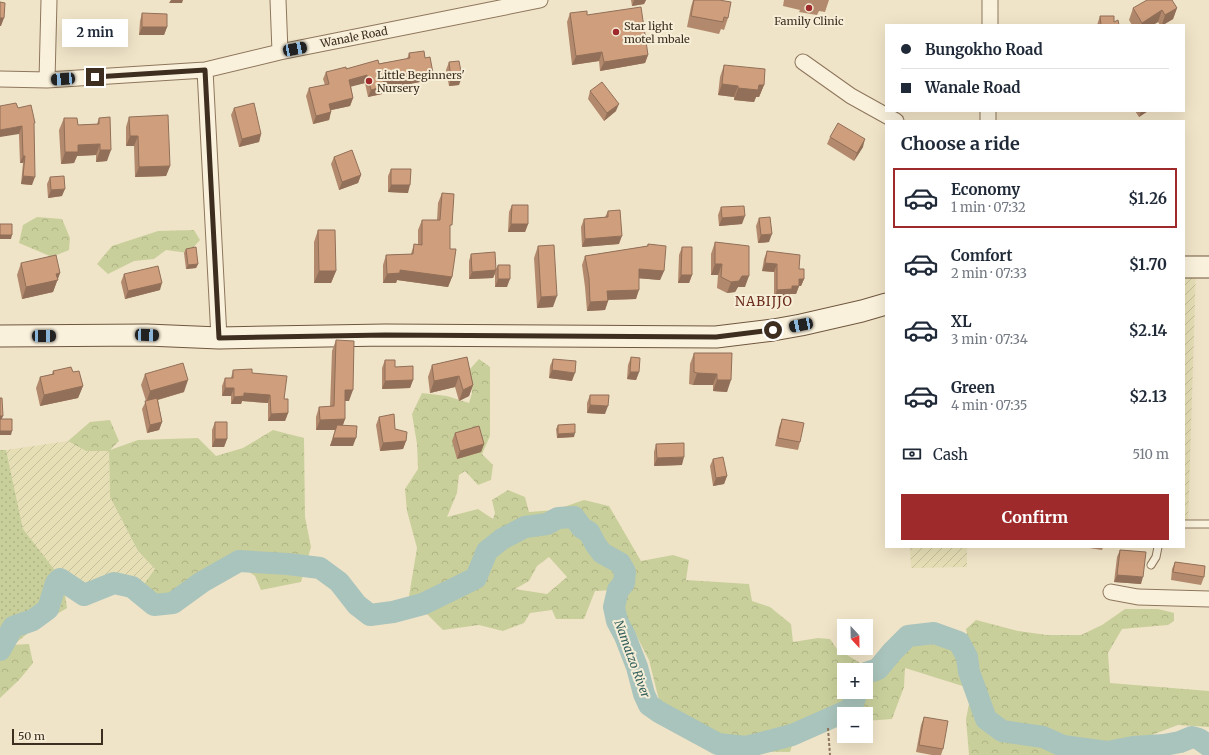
<!DOCTYPE html>
<meta charset="utf-8">
<style>
:root{--surface:#fff;--page:#f2f2f3;--text:#1f2937;--muted:#747a83;--line:#e0e1e3;--accent:#9e2a2b}
body{margin:0;font-family:Merriweather,serif;background:var(--page);color:var(--text);height:100vh;display:flex;flex-direction:column;font-size:15px;white-space:nowrap}
*{box-sizing:border-box;margin:0}
p{font-size:13px;color:var(--muted)}
.icon{flex:none;width:22px;height:22px;fill:none;stroke:currentColor;stroke-width:2;stroke-linecap:round;stroke-linejoin:round}
.map{position:relative;flex:1;overflow:hidden}
.side{position:absolute;left:885px;top:120px;width:300px;height:428px;display:flex;flex-direction:column;background:var(--surface);border-radius:0px;box-shadow:0 4px 16px #0002}
.side>*{flex:none}
.banner{position:absolute;left:885px;top:24px;width:300px;height:88px;border-radius:0px;box-shadow:0 4px 16px #0002;display:grid;align-content:center;height:88px;padding:0 16px;background:var(--surface)}
.needle{width:26px;rotate:158deg}
.fabs{position:absolute;left:837px;top:619px;display:grid;gap:8px}
.fabs a{display:grid;place-items:center;width:36px;height:36px;border-radius:0px;background:var(--surface);box-shadow:0 4px 16px #0002;font-size:20px}
.scale{position:absolute;left:12px;bottom:10px;width:91px;box-sizing:border-box;padding-left:4px;border:2px solid #3d2e20;border-top:0;font-size:11px;line-height:14px;white-space:nowrap;color:#3d2e20;-webkit-text-stroke:3px #f7eed8;paint-order:stroke}
.end{position:absolute;width:18px;height:18px;margin:-9px;border:5px solid #3d2e20;background:#fff;box-shadow:0 0 0 2px #fff}
.from{border-radius:50%}
.bubble{position:absolute;height:28px;border-radius:0px;background:var(--surface);box-shadow:0 4px 16px #0002;font-size:13px;font-weight:700;line-height:28px;text-align:center}
.car{position:absolute;width:12px;height:24px;margin:-12px -6px;border-radius:5px;box-shadow:0 0 3px 1px #0007;background:linear-gradient(#222 24%,#8ab4d8 0 40%,#222 0 76%,#8ab4d8 0 86%,#222 0)}
.banner b{display:flex;align-items:center;gap:14px;height:38px;font-size:15px}
.banner b+b{border-top:1px solid var(--line)}
.banner i{width:10px;height:10px;background:var(--text)}
ul{padding:0;list-style:none}
li{display:flex;align-items:center;gap:12px;height:60px;margin:0 8px 6px;padding:0 8px;border:2px solid transparent;border-radius:0px}
li div{flex:1}
li b{display:block;font-size:15px}
li em{font-style:normal;font-weight:700}
li.active{border-color:var(--accent)}
li>.icon{width:36px;height:36px;stroke-width:1.5}
h2{padding:0 16px;font-size:18px;line-height:48px}
.pay{display:flex;align-items:center;gap:10px;height:44px;padding:0 16px;font-size:15px}
.pay p{margin-inline-start:auto}
.cta{display:flex;gap:8px;margin-top:auto;padding:8px 16px}
.cta a{flex:1;height:46px;border-radius:0px;background:var(--accent);color:#fff;font-size:16px;font-weight:700;line-height:46px;text-align:center}
.map>svg:first-child{display:block}
</style>
<div class="map">
<svg width="1209" height="755" viewBox="0 0 1209 755">
<defs>
<pattern id="farmland-furrows" width="10" height="10" patternUnits="userSpaceOnUse"><rect width="10" height="10" fill="#e6deb5"/><path d="M-1 1l2-2M0 10L10 0M9 11l2-2" fill="none" stroke="#c6bf9b"/></pattern>
<pattern id="grass-dots" width="8" height="8" patternUnits="userSpaceOnUse"><rect width="8" height="8" fill="#c9cf9b"/><path d="M2 2h.1M6 6h.1" fill="none" stroke="#aeb285" stroke-width="1.8" stroke-linecap="round"/></pattern>
<pattern id="forest-crowns" width="20" height="18" patternUnits="userSpaceOnUse"><rect width="20" height="18" fill="#c9cf9b"/><path d="M2 6a3 3 0 1 1 6 0M12 15a3 3 0 1 1 6 0" fill="none" stroke="#aeb285"/></pattern>
</defs>
<rect width="100%" height="100%" fill="#f0e4c8"/>
<path fill="url(#farmland-furrows)" d="M1196,270l-8,253h-4v-252z
M68,441l18,10h23l1,46 28,54 17,18 -16,24 -7,-6 -18,-4 -30,12 -24,-16 -37,-50 -17,-79z
M910,547h57v20l-56,1z"/>
<path fill="url(#grass-dots)" d="M0,450h6l17,79 40,52 4,27 -33,20 -34,28z"/>
<path fill="url(#forest-crowns)" fill-rule="evenodd" d="M37,217l25,2 8,19 -1,12 -17,7 -33,-14 4,-18z
M194,230l6,10 -12,13 -22,-3 -12,9 -20,2 -26,13 -11,-10 15,-18 46,-15z
M479,359l11,8v69l-8,18 11,11 -2,15 -13,5 -13,-14 -6,4 -2,18 -10,24 31,-8 15,10 2,-6 -3,-13 16,-10 17,7 4,15 26,-2 29,-10 25,6 32,55 32,-6 16,5 -3,20 63,4 3,17 18,6 21,17 2,18 25,-4 12,1 7,10 25,15 16,-2c13,-17 25,-34 49,-34 8,0 17,2 25,3l5,17 17,21 -8,-40 10,-9 42,11 29,4h34l21,-10 23,-16h33l16,4v8l-6,4 -46,4 -14,24 2,30 99,8v36l-31,-2 -42,16 -19,14h-148l-3,-36 6,-30 -67,-21 -1,19 -12,32 -26,2v-7h-22v9l-45,1 -9,28 -59,-1 -18,-5 -28,-13 -24,-25 -12,-48 -36,-70 -18,1 -11,28h-28l-4,-9 -22,3 -6,10 -21,8 -24,-6 -36,5 -34,-34 8,-48 -10,-37 -2,-22 13,-20 -1,-25 -5,-30 10,-21 25,3 22,7 3,-10 -2,-24zM549,557l18,20 -20,17 -32,-5 14,-8 8,-15zM844,670h22v22h-22z
M110,420l9,21 -9,9 28,-10 60,-2 18,18 27,-8 30,-18 31,8 1,79 6,30 -10,35 -40,8 -6,-14 -13,-9 -55,15 -27,30 -26,-14 21,-29 -17,-18 -28,-54 -1,-46h-23l-18,-10 22,-19z
M29,644l4,19 -14,17 -19,18v-42l12,-11z"/>
<g fill="none" stroke-linecap="round" stroke-linejoin="round">
<path stroke="#a9c4bc" stroke-width="22" d="M0,650l13,-23 20,-7 15,-11 8,-26 4,-4 24,16 30,-12 18,4 22,18 19,-2 29,-21 37,-21 49,3 32,4 19,14 18,23 13,10 23,-3 30,-8 53,-26 11,-27 15,-12 23,-12 22,-3 11,-6 16,-1 8,11 7,4 7,13 6,8 18,10 5,9 -1,11 -6,7 -4,17 3,14 8,15 12,31 7,27 5,11 10,7 59,32 28,3 46,-12 59,-26 6,-17
M866,673l12,-4 14,-17 16,-16 26,-3 25,9 8,15 2,15 17,47 16,12 41,6 20,9 44,6 26,-5 31,-2 16,-3 12,-5 7,2 10,7"/>
<g stroke="#8d765c" stroke-width="9">
<path id="lane" d="M1184,524h25
M1151,565l5,-8 2,-10"/>
</g>
<g stroke="#8d765c" stroke-width="17">
<path id="street" d="M278,0l2,52
M990,25v-25
M803,62l48,34 45,25
M205,70l14,268
M0,79l47,1 158,-10 75,-18 260,-52
M47,80l2,-80
M988,121v-10
M1111,592l27,5 71,2"/>
</g>
<g stroke="#6f573f" stroke-width="23">
<path id="secondary" d="M1184,267h25
M0,336l147,-1 72,3 166,-3 331,2 57,-7 28,-5 61,-14 24,-7"/>
</g>
<path stroke="#8d765c" stroke-width="2" stroke-dasharray="3 2" stroke-linecap="butt" d="M828,728l2,27"/>
<use href="#lane" stroke="#faf1dc" stroke-width="7"/>
<use href="#street" stroke="#faf1dc" stroke-width="15"/>
<use href="#secondary" stroke="#faf1dc" stroke-width="21"/>
</g>
<path fill="#b2896c" d="M631,0h15l-2,4 -12,2z
M693,0h26l9,18 -4,12 -3,-1 -2,5 -32,-7 4,-20z
M784,0h45l-4,12 -6,-1 -2,4 -18,-3 1,-2 -17,-4z
M1133,8h44l-4,11 -10,6h-3l-2,-3 -5,3h-21l-3,-5z
M142,13l25,14 -3,8h-25l1,-14z
M570,13l17,2 61,40 -3,8 -45,8 -1,-10 -27,4 -5,-43z
M1100,16l14,6 5,3h-22z
M409,53l21,27 -46,9 -2,5 -14,3 -3,-14 -14,3 2,12 -3,8 -19,4 -2,10 -16,4 -7,-28 3,-8 16,-3 -2,-6 3,-7 81,-13z
M449,62l10,23 -10,1 -3,-16z
M724,65l40,20 -5,12h-3l-2,5 -20,-2v-3l-16,-2 2,-18z
M590,91l26,20 -12,10 -16,-22z
M18,108l16,19 -2,58 -11,-1 2,-21h-3z
M234,108l27,26 -2,8 -20,5 -8,-32z
M1135,111h13l-9,6z
M129,117l41,49 -4,10 -31,1 -1,-31h-8v-19z
M64,118l14,7 19,-1 2,-6 8,43 -11,1v-7l-19,1 -3,7 -13,1 -2,-34z
M830,137l33,10 -9,14 -27,-17z
M334,157l27,18 -3,8 -19,7 -8,-26z
M391,169l17,24 -20,-1v-16z
M50,177l12,19 -14,2 -1,-14z
M442,193l8,35v21l2,28 -4,10 -51,-7 -1,3h-13v-18l3,-10 25,-1 3,-10h4v-14l4,-10h15l1,-17z
M512,205l16,19 -3,8h-17l1,-20z
M721,207l21,17 -23,2 -1,-11z
M608,211l11,33 -37,3 -1,-20 3,-8 21,-2z
M759,218l10,24 -11,1 -2,-17z
M318,230l18,41 -5,12h-17v-41z
M715,242l30,45h-7l-3,5 -8,1 -10,-5 1,-13h-7v-21z
M648,244l16,27 -4,9 -21,-2 -3,21 -28,1v1l-3,9 -18,1 -2,-24 -3,-22 3,-9 62,-10z
M538,246l15,61 -16,1 -3,-50z
M682,247l10,28 -3,8h-11l1,-28z
M186,249l12,15 -2,4 -10,1 -2,-16z
M767,251l32,18 5,10 -3,7h-2l-3,8h-6l-1,3 -15,1v-26l-12,-1 2,-12z
M471,254l25,15 2,-4 9,22h-12v-13l-2,4 -24,1v-18z
M21,263l39,10 -7,19 -31,7 -5,-24z
M124,274l36,16 -35,9 -4,-17z
M336,340l13,61h-4v18l-2,6 10,21h-23l5,-16h-19v-13l3,-10h11l2,-56z
M694,353h38l-5,39 -14,-1v-6h-20l-4,-1 1,-20z
M467,357l6,28 -4,11 -10,5 -4,-14 -25,6 -2,-16 4,-12z
M631,357l8,15 -3,8 -9,-1 1,-14z
M553,359l19,22 -23,-3 1,-12z
M385,360l28,20 -3,8 -28,1v-21z
M233,370l19,3 32,26 4,14 -3,8h-17v-18l-26,-2 -1,3h-10v-8h-9v-10l3,-8h6z
M53,371l20,1 10,14 -5,12 -38,8 -4,-18 4,-11 12,-3z
M145,374l39,18 -26,8 4,22 -3,8 -12,3 -5,-24 4,-8 -5,-16z
M590,395l15,19 -18,-1v-10z
M379,417l16,12 11,12 -3,8 -23,2 -4,-26z
M782,419l18,23 -2,8 -23,-4 4,-19z
M215,422l12,17 -3,8h-12v-17z
M558,425l16,12 -17,1 -1,-9z
M455,433l29,11 -3,8 -24,7 -5,-18z
M656,444l26,21 -28,1v-14z
M713,459l14,17 -3,8 -11,2 -3,-20z
M1083,547h20l-1,3z
M1120,550l21,34 -27,-2 3,-25z
M1175,562l29,15 -3,8 -30,-5 1,-11z
M924,717l19,32 -2,6h-9l-16,-3 5,-27z"/>
<path fill="#916f58" d="M171,0h12l-1,3h-13z
M634,0h12l-2,4 -12,2z
M1177,8l-4,11 -10,6h-1l3,-10z
M1162,10l-4,12 -5,3h-12l1,-2z
M0,18h4l-3,8h-1z
M142,27h25l-3,8h-25z
M602,52l-3,9 -27,4 4,-9z
M648,55l-3,8 -45,8 4,-9z
M433,73l-3,7 -46,9 -2,5 -14,3 3,-7 12,-9z
M367,75l-2,8 -19,5 3,-8z
M462,77l-3,8 -10,1 2,-7z
M722,84l16,2 -4,11 -16,-2z
M759,85h5l-5,12h-3l-2,5 -20,-2 4,-12z
M353,98l-3,8 -23,5 2,-7z
M619,104l-3,7 -12,10 3,-8z
M1141,111h7l-9,6z
M331,112l-2,8 -16,4 3,-8z
M22,126l-3,8 -19,3v-7z
M261,134l-2,8 -20,5 3,-8z
M130,136h8l-4,10h-8z
M865,139l-2,8 -9,14 3,-8z
M100,144l-4,11 -19,1 -3,7 -13,1 4,-12 13,-7z
M100,150h11l-4,11 -11,1z
M23,156h2l-2,7h-3z
M170,166l-4,10 -31,1 4,-10z
M361,175l-3,8 -19,7 3,-8z
M23,176l12,1 -3,8 -11,-1z
M391,185h19l-2,8 -20,-1z
M65,189l-3,7 -14,2 3,-8z
M745,216l-3,8 -23,2 3,-8z
M511,224h17l-3,8h-17z
M772,234l-3,8 -11,1 3,-8z
M0,235h12l-1,4h-11z
M622,236l-3,8 -37,3 3,-8z
M765,263l12,1 -3,8 -12,-1z
M198,264l-2,4 -10,1 2,-4z
M715,264h7l-4,11h-7z
M639,269l25,2 -4,9 -25,-2z
M400,270l52,7 -4,10 -51,-7 -1,3h-13l4,-9z
M496,270l-3,8 -24,1 3,-7z
M319,271h17l-5,12h-17z
M60,273l-7,19 -31,7 4,-12 30,-13z
M681,275h11l-3,8h-11z
M742,276h7l-4,11h-7l-3,5 -8,1 4,-11z
M498,279h12l-3,8h-12z
M799,279h5l-3,7h-2l-3,8h-6l-1,3 -15,1 3,-8 15,-4z
M162,283l-2,7 -35,9 3,-8z
M639,290l-3,9 -32,1 3,-9z
M557,296l-4,11 -16,1 4,-11z
M608,301l-3,9 -18,1 3,-9z
M552,370l23,3 -3,8 -23,-3z
M630,372h9l-3,8 -9,-1z
M697,373l20,1 -4,11h-20z
M459,376l-4,11 -25,6 4,-12z
M188,380l-4,12 -38,11 4,-12z
M413,380l-3,8 -28,1 3,-8z
M717,380h14l-4,12 -14,-1z
M473,385l-4,11 -10,5 4,-11z
M83,386l-5,12 -38,8 4,-11z
M225,388h9l-3,8h-9z
M345,390h8l-4,11h-8z
M244,393l26,2 -2,8 -26,-2 -1,3h-10l3,-7z
M590,405l18,1 -3,8 -18,-1z
M288,413l-3,8h-17l3,-7z
M0,416h3l-3,7z
M345,419l-4,11h-25l4,-10z
M162,422l-3,8 -12,3 3,-8z
M0,431h12l-1,4h-11z
M575,433l-1,4 -17,1 1,-4z
M333,438h23l-3,8h-23z
M215,439h12l-3,8h-12z
M406,441l-3,8 -23,2 3,-8z
M484,444l-3,8 -24,7 3,-8z
M684,457l-2,8 -28,1 3,-8z
M727,476l-3,8 -11,2 3,-8z
M1117,575l26,2 -2,7 -27,-2z"/>
<path fill="#cf9f7d" stroke="#916f58" d="M694,0h25l12,2 -3,16 -4,-1 -1,5 -32,-6z
M1147,0h25l5,8 -12,7 -3,-5 -20,13 -9,-15z
M0,2l5,1 -1,15h-4z
M641,7l7,48 -44,7 -2,-10 -26,4 -6,-43 17,-2v4z
M142,13l25,1v13h-25z
M1100,16h14v6l4,-2 1,5h-18z
M424,51l1,7 5,-1 3,16 -50,8 2,5 -14,4 -4,-15 -18,5 4,18 -24,6 2,8 -15,4 -7,-28 20,-4 -3,-12 20,-5v2l32,-9 1,4 31,-6 -1,-5z
M459,61l3,16 -11,2 -2,-17z
M724,65l41,4 -1,16h-5l-1,5 -20,-2v-2l-16,-2z
M602,82l17,22 -12,9 -17,-22z
M16,103l2,5 13,-3 4,18h-1l1,54 -12,-1 2,-20h-2l-1,-30 -22,4v-24z
M254,103l7,31 -19,5 -8,-31z
M168,115l2,51 -31,1 -1,-31h-8l-1,-19z
M110,117l1,33h-11v-6l-22,1v7h-13l-1,-34h13l1,7 21,-1v-6z
M838,123l27,16 -8,14 -27,-16z
M352,150l9,25 -19,7 -8,-25z
M391,169h20l-1,16h-19z
M64,176l1,13 -14,1 -1,-13z
M442,193l12,1 -2,31h-2v24h6l-4,28 -52,-7v3l-13,1 -1,-19 27,-1 1,-10 8,1v-25h18z
M512,205h16v19h-17z
M744,206l1,10 -23,2 -1,-11z
M620,210l2,26 -37,3 -1,-20 24,-2v-6z
M770,217l2,17 -11,1 -2,-17z
M0,224h12v11h-12z
M318,230h17l1,41h-17z
M715,242l34,4v30h-7l-3,5 -8,1 -10,-5 1,-13h-7z
M648,244l18,2 -2,25 -25,-2v21l-32,1 1,10 -18,1 -1,-24 -4,-22 63,-10z
M554,245l3,51 -16,1 -3,-51z
M196,247l2,17 -10,1 -2,-16z
M682,247h10v28h-11z
M767,251l33,4 -1,14h5v10h-5v7h-7v3l-15,1v-26l-12,-1z
M495,252l1,18 -24,2 -1,-18z
M56,255l4,18 -4,1 2,6 -32,7 -5,-24z
M498,265h12v14h-12z
M158,266l4,17 -34,8 -4,-17z
M336,340l18,1 -1,49h-8v29l-25,1 -1,-13 15,-1z
M694,353h38l-1,27h-14v-6l-20,-1 -3,-1z
M467,357l6,28 -10,5 -4,-14 -25,5 -2,-16z
M631,357l9,1 -1,14h-9z
M553,359l23,2 -1,12 -23,-3z
M385,360h10v7l18,-1v14l-28,1z
M183,363l5,17 -38,11 -5,-17z
M71,367l2,5 6,-1 4,15 -39,9 -4,-18 14,-3 -1,-3z
M252,369v4l35,3 -3,23h4v14l-17,1 -1,-19 -26,-2v3l-10,1v-9h-9v-10h8v-8z
M590,395h19l-1,11 -18,-1z
M0,398h2l1,18h-3z
M157,398l5,24 -12,3 -5,-24z
M394,414l1,15 12,3 -1,9 -23,2 -4,-26z
M0,419h12v12h-12z
M782,419l22,4 -4,19 -22,-4z
M215,422h12v17h-12z
M575,424v9l-17,1v-9z
M337,425l20,1 -1,12h-23z
M479,426l5,18 -24,7 -5,-18z
M684,443v14l-27,1 -1,-14z
M723,457l4,19 -11,2 -3,-19z
M1120,550l26,2 -3,25 -26,-2z
M1175,562l30,4 -1,11 -31,-5z
M924,717l24,4 -5,28 -24,-4z"/>
<g fill="none" stroke-linecap="round" stroke-linejoin="round">
<path stroke="#3d2e20" stroke-width="5" d="M95,77l110,-7 14,268 166,-3 331,2 57,-7"/>
</g>
<g fill="#9e2a2b" stroke="#f7eed8" stroke-width="1.5">
<circle cx="809" cy="8" r="4"/>
<circle cx="616" cy="32" r="4"/>
<circle cx="369" cy="81" r="4"/>
</g>
<g text-anchor="middle" stroke-width="4" stroke-linejoin="round" paint-order="stroke">
<g font-size="11" fill="#3d2e20" stroke="#f7eed8" text-anchor="start">
<text x="809" y="25" text-anchor="middle">Family Clinic</text>
<text x="624" y="30">Star light<tspan x="624" dy="13">motel mbale</tspan></text>
<text x="377" y="79">Little Beginners'<tspan x="377" dy="13">Nursery</tspan></text>
</g>
<g font-size="11" fill="#3d2e20" stroke="#f7eed8">
<text transform="translate(354 37) rotate(-11)" y="4">Wanale Road</text>
</g>
<g font-size="12" font-style="italic" fill="#2f5d5a" stroke="#f7eed8">
<text transform="translate(632 659) rotate(70)" y="4">Namatzo River</text>
</g>
<g font-size="13" letter-spacing="1" fill="#6b2e1e" stroke="#f7eed8">
<text x="764" y="306">NABIJJO</text>
</g>
</g>
</svg>
<div class="fabs">
<a><svg class="needle" viewBox="-14 -14 28 28"><path d="M0-13l5 13h-10z" fill="#e53935"/><path d="M0 13l5-13h-10z" fill="#747a83"/></svg></a>
<a>+</a>
<a>−</a>
</div>
<div class="scale">50 m</div>
<i class="end from" style="left:773px;top:330px"></i>
<i class="end" style="left:95px;top:77px"></i>
<div class="bubble" style="left:62px;top:19px;width:66px">2 min</div>
<i class="car" style="left:295px;top:49px;rotate:79deg"></i>
<i class="car" style="left:63px;top:79px;rotate:266deg"></i>
<i class="car" style="left:801px;top:325px;rotate:259deg"></i>
<i class="car" style="left:147px;top:335px;rotate:92deg"></i>
<i class="car" style="left:44px;top:336px;rotate:90deg"></i>
<div class="banner">
<b><i class="from"></i>Bungokho Road</b>
<b><i></i>Wanale Road</b>
</div>
<section class="side">
<h2>Choose a ride</h2>
<ul>
<li class="active"><svg class="icon" aria-label="car" viewBox="0 0 24 24"><path d="M5 17H2v-5l4-1 3-4h7l3 4 3 1v5h-3M9 17h6M6 11h13"/><circle cx="7" cy="17" r="2"/><circle cx="17" cy="17" r="2"/></svg><div><b>Economy</b><p>1 min · 07:32</p></div><em>$1.26</em></li>
<li><svg class="icon" aria-label="car" viewBox="0 0 24 24"><path d="M5 17H2v-5l4-1 3-4h7l3 4 3 1v5h-3M9 17h6M6 11h13"/><circle cx="7" cy="17" r="2"/><circle cx="17" cy="17" r="2"/></svg><div><b>Comfort</b><p>2 min · 07:33</p></div><em>$1.70</em></li>
<li><svg class="icon" aria-label="car" viewBox="0 0 24 24"><path d="M5 17H2v-5l4-1 3-4h7l3 4 3 1v5h-3M9 17h6M6 11h13"/><circle cx="7" cy="17" r="2"/><circle cx="17" cy="17" r="2"/></svg><div><b>XL</b><p>3 min · 07:34</p></div><em>$2.14</em></li>
<li><svg class="icon" aria-label="car" viewBox="0 0 24 24"><path d="M5 17H2v-5l4-1 3-4h7l3 4 3 1v5h-3M9 17h6M6 11h13"/><circle cx="7" cy="17" r="2"/><circle cx="17" cy="17" r="2"/></svg><div><b>Green</b><p>4 min · 07:35</p></div><em>$2.13</em></li>
</ul>
<div class="pay"><svg class="icon" aria-label="cash" viewBox="0 0 24 24"><path d="M3 7h18v10H3z"/><circle cx="12" cy="12" r="2"/></svg>Cash<p>510 m</p></div>
<div class="cta"><a>Confirm</a></div>
</section>
</div>
